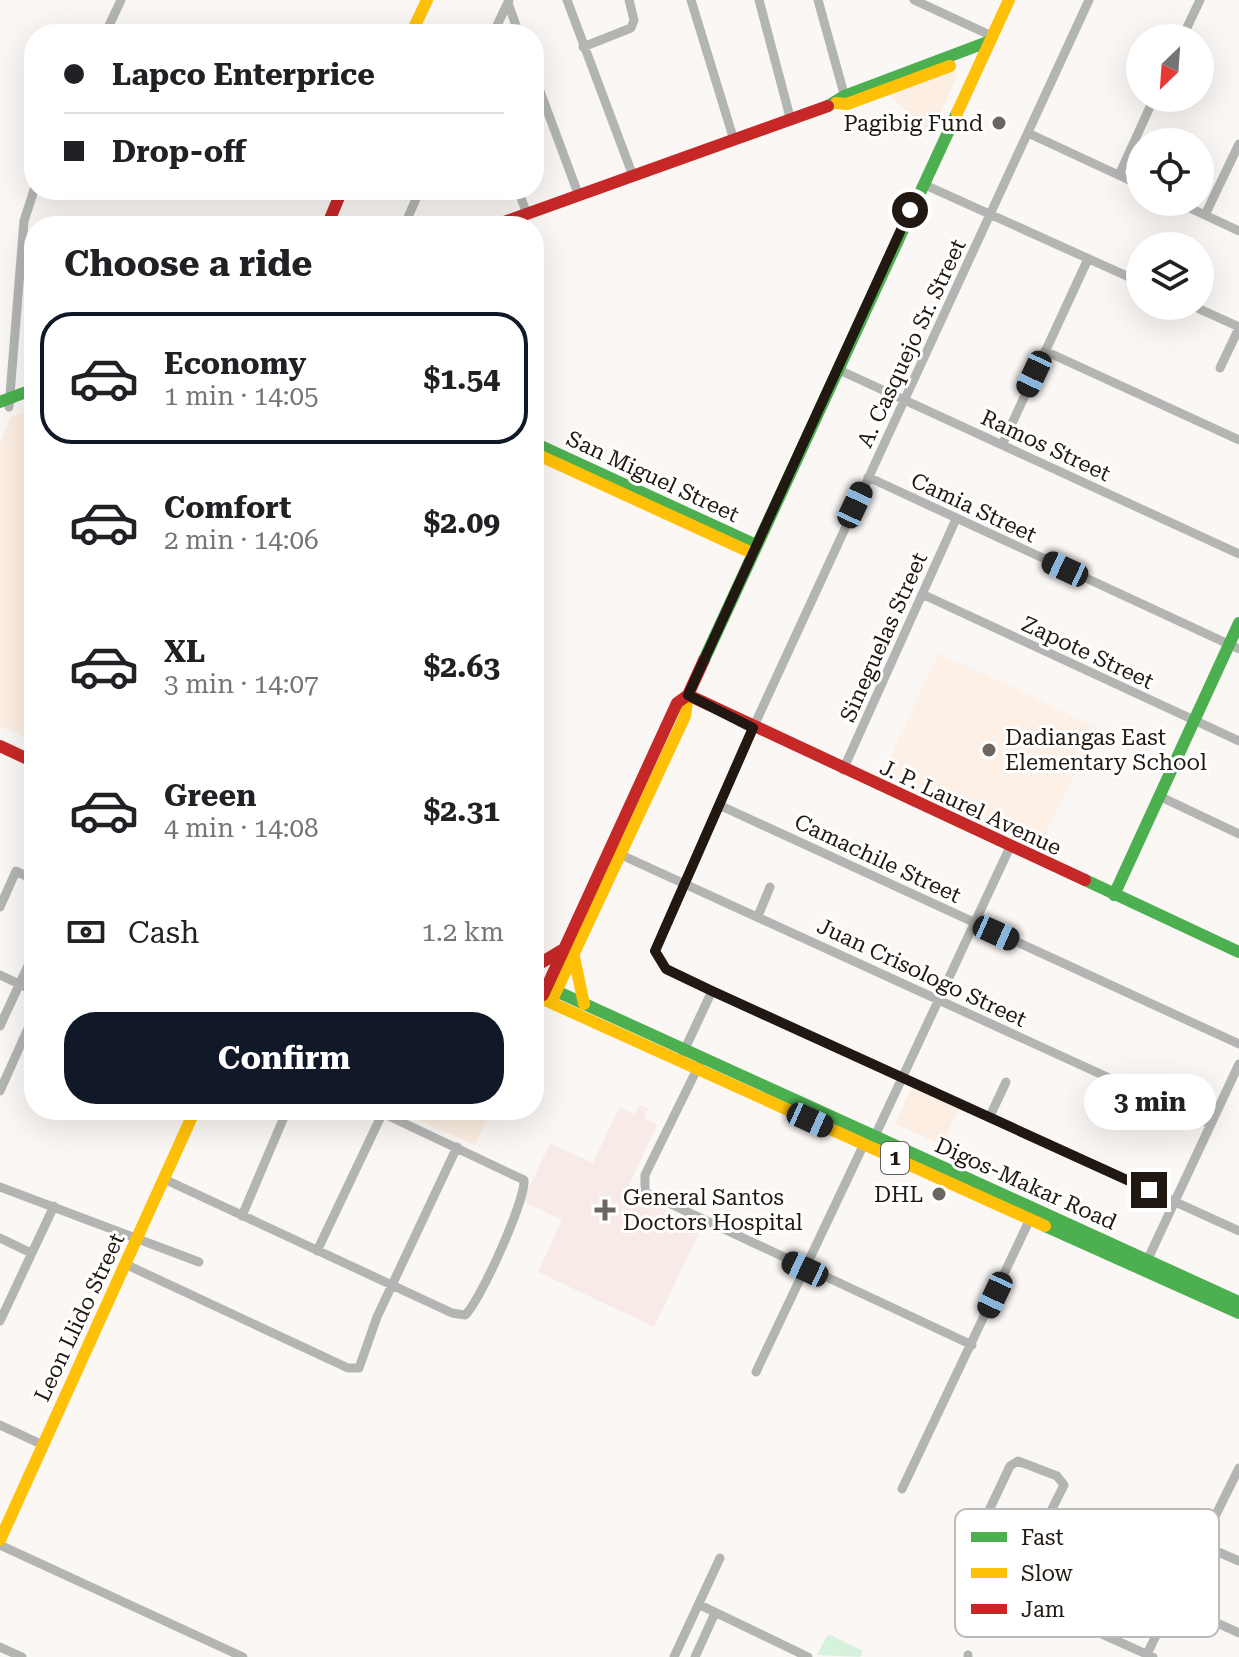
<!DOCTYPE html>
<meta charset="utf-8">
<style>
:root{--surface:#fff;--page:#f6f6f6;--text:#202124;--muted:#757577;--line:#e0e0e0;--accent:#111827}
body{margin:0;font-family:"Roboto Serif",serif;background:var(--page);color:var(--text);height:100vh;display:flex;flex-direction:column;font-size:30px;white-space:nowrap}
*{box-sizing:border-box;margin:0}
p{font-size:26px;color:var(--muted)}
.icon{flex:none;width:44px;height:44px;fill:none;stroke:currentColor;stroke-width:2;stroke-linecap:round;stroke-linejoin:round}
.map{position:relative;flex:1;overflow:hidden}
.side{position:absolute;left:24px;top:216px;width:520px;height:904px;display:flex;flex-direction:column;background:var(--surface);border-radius:32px;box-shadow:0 8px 32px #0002}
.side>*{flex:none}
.top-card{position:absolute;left:24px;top:24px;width:520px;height:176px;border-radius:32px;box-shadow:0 8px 32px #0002;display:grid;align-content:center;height:176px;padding:0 40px;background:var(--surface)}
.needle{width:52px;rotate:205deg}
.fabs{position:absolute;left:1126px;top:24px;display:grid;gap:16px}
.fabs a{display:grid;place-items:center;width:88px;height:88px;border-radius:50%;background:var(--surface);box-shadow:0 8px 32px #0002;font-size:40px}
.end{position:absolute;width:36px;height:36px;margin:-18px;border:10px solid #201811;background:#fff;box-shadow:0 0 0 4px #fff}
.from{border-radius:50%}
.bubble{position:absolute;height:56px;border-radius:28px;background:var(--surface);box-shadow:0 8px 32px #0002;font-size:26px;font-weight:700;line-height:56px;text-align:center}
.car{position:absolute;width:24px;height:48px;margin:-24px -12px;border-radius:10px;box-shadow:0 0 6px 2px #0007;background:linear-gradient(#222 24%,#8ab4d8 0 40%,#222 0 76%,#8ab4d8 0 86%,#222 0)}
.top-card b{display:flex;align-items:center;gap:28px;height:76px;font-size:30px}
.top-card b+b{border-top:2px solid var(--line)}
.top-card i{width:20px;height:20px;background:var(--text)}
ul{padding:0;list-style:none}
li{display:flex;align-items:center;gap:24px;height:132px;margin:0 16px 12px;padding:0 24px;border:4px solid transparent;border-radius:32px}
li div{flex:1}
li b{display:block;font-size:30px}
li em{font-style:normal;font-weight:700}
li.on{border-color:var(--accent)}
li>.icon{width:72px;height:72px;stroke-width:1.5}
h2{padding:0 40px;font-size:36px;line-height:96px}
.pay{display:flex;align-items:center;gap:20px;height:88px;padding:0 40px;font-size:30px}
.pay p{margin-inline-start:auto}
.primary-button{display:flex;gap:16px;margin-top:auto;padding:16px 40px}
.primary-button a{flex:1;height:92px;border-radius:32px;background:var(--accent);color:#fff;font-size:32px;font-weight:700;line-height:92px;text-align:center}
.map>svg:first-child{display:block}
</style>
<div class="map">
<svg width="1239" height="1657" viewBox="0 0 1239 1657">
<rect width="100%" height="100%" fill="#faf7f5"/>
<path fill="#fceee2" d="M951,69l6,6 -26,62 -43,-44z
M34,409v332l-34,-15v-283l11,-26z
M912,1087l47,21 -17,37 -47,-21z
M395,1110h96l-16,35z"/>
<path fill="#fdf0e7" d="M939,653l158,74 -59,122 -156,-76z"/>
<path fill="#f8ebe7" d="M640,1105l8,4 -4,9 13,7 -31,66 76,36 -48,100 -116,-55 24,-52 -39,-19 27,-58 43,20 26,-56 16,7z"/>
<path fill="#d7f2dc" d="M828,1634l35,17 -3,6 -43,-2z"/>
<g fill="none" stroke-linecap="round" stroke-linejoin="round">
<path stroke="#b3b5b2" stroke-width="9" d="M567,0l66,176
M691,0l42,137
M759,0l31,117
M818,0l28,101
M914,0l78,36
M1089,0l-336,728 -98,223 11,18 46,22 527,240
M508,3l11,31
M105,34l16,-34
M493,34l16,-34
M1182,38l18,-38
M583,47l48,-19 3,-8 -5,-20
M534,75l45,121
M1028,133l112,52
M1119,175l35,-77
M923,184l217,98
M402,190l15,7
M518,190l9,24
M1177,202l62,29
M1205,215l34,-71
M404,226l16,-36
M1193,306l46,21
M1045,351l194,89
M1220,368l19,-40
M837,369l402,185
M9,407l15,-186 10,-31
M1002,445l86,-186
M868,477l371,172
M922,594l317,147
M843,770l113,-251
M1159,796l80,38
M719,805l520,239
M617,853l593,271
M0,907l16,-36 18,9
M758,916l12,-29
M0,975l34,16
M0,1026l34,-73
M683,1053l29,-62
M699,1065l-54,110v17l327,153
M0,1091l34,-76
M990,1116l16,-34
M164,1179l288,134 13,2c15,-13 61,-116 59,-135l-148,-70
M0,1187l199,75
M242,1216l45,-106
M0,1238l31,15
M317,1251l67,-141
M1146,1263l93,-199
M125,1264l223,104h11l18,-51 80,-170
M0,1321l54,-115
M756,1372l108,-228 11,-8 135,-289
M0,1425l43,20
M902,1489l128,-270
M1037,1541l202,92
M0,1545l243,112
M1202,1545l37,16
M1010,1593l54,-108 -7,-9 -39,-15 -8,5 -43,91 1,12 42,24 143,64
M700,1605l108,52
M0,1647l22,10
M1147,1654l92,-186
M968,1655v2
M674,1657l46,-99
M695,1657l20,-44"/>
<path stroke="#4caf50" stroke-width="12" d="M828,106l16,-10 146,-55
M0,402l34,-13
M534,443l222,102
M704,660l253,-547
M1085,880l154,72
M1114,895l125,-272
M534,981l705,321
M1045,1226l194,87"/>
<path stroke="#ffc107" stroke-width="12" d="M411,34l16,-34
M836,103l11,1 103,-38
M957,113l52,-113
M534,453l218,100
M573,952l11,52
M534,995l511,231
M553,998l132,-282 3,-21
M0,1540l195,-430"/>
<path stroke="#c62828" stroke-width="12" d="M327,226l15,-36
M493,226l335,-120
M688,695l397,185
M0,746l34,16
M534,967l30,-18
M543,995l134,-292 11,-8 16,-35"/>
</g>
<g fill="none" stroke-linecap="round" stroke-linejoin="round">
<path stroke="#201811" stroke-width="10" d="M910,210l-222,485 65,33 -98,223 11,18 46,22 437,199"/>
</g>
<g fill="#6c6661" stroke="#fff" stroke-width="3">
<circle cx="999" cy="123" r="8"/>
<circle cx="989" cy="750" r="8"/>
<circle cx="939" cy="1194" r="8"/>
<path d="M601 1198h8v8h8v8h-8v8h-8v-8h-8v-8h8z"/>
</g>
<g text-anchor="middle" stroke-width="6" stroke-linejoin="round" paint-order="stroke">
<rect fill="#fff" stroke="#635d58" stroke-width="2" x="881" y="1142" width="28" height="32" rx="6"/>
<g font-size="20" font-weight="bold" fill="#201811">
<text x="895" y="1165">1</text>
</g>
<g font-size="22" fill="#201811" stroke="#fff" text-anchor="end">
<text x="983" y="131">Pagibig Fund</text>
<text x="1005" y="745" text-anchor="start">Dadiangas East<tspan x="1005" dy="25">Elementary School</tspan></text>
<text x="923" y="1202">DHL</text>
<text x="623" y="1205" text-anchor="start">General Santos<tspan x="623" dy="25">Doctors Hospital</tspan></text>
</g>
<g font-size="22" fill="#201811" stroke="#fff">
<text transform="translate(911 343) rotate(-65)" y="8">A. Casquejo Sr. Street</text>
<text transform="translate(1046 445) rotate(25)" y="8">Ramos Street</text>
<text transform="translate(653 476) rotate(25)" y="8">San Miguel Street</text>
<text transform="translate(974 507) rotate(25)" y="8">Camia Street</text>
<text transform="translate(883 637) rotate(-66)" y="8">Sineguelas Street</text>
<text transform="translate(1088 652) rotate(25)" y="8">Zapote Street</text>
<text transform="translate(971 807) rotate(25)" y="8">J. P. Laurel Avenue</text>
<text transform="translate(878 858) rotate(25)" y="8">Camachile Street</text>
<text transform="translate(922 972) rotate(25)" y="8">Juan Crisologo Street</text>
<text transform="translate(1026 1183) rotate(24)" y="8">Digos-Makar Road</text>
<text transform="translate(79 1317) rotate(-65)" y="8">Leon Llido Street</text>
</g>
</g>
<rect x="955" y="1509" width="264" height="128" rx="12" fill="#fff" stroke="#bcbab8" stroke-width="2"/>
<rect x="971" y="1532" width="36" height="10" fill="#4caf50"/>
<rect x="971" y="1568" width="36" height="10" fill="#ffc107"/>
<rect x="971" y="1604" width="36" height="10" fill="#c62828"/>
<g font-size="22" fill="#201811">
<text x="1021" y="1545">Fast</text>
<text x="1021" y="1581">Slow</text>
<text x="1021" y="1617">Jam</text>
</g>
</svg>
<div class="fabs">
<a><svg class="needle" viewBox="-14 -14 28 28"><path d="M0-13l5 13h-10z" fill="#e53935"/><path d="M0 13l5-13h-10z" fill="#757577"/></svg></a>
<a><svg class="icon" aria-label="locate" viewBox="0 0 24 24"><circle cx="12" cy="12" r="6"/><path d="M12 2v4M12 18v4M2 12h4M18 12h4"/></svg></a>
<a><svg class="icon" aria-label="layers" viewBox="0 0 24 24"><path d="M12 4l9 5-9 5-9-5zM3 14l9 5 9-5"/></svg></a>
</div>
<i class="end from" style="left:910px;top:210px"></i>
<i class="end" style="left:1149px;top:1190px"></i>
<div class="bubble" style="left:1084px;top:1074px;width:132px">3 min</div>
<i class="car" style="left:1034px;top:374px;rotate:205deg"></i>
<i class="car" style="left:855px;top:505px;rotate:25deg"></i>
<i class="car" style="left:1065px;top:569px;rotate:295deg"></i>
<i class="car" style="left:996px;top:933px;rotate:114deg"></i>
<i class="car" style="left:810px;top:1120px;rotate:114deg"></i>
<i class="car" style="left:805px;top:1269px;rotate:295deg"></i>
<i class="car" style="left:995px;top:1295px;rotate:205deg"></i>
<div class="top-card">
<b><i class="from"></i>Lapco Enterprice</b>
<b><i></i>Drop-off</b>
</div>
<section class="side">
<h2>Choose a ride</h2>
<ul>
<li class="on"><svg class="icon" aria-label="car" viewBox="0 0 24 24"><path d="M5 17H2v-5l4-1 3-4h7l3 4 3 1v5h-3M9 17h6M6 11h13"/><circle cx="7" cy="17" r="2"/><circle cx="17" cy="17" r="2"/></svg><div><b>Economy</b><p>1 min · 14:05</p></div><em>$1.54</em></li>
<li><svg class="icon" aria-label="car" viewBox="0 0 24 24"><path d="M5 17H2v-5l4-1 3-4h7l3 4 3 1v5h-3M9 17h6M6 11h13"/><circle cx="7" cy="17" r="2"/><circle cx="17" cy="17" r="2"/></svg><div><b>Comfort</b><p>2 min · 14:06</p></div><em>$2.09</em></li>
<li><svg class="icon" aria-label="car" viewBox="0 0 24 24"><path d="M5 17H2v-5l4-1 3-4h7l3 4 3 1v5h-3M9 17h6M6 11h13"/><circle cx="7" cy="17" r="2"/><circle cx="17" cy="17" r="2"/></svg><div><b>XL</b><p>3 min · 14:07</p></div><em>$2.63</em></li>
<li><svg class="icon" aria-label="car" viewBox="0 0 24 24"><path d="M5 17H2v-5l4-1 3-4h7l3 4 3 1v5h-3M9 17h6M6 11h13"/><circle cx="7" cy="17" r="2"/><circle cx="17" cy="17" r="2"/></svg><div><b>Green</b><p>4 min · 14:08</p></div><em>$2.31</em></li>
</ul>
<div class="pay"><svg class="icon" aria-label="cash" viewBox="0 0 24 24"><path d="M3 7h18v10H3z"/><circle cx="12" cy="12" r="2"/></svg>Cash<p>1.2 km</p></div>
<div class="primary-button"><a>Confirm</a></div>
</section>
</div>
